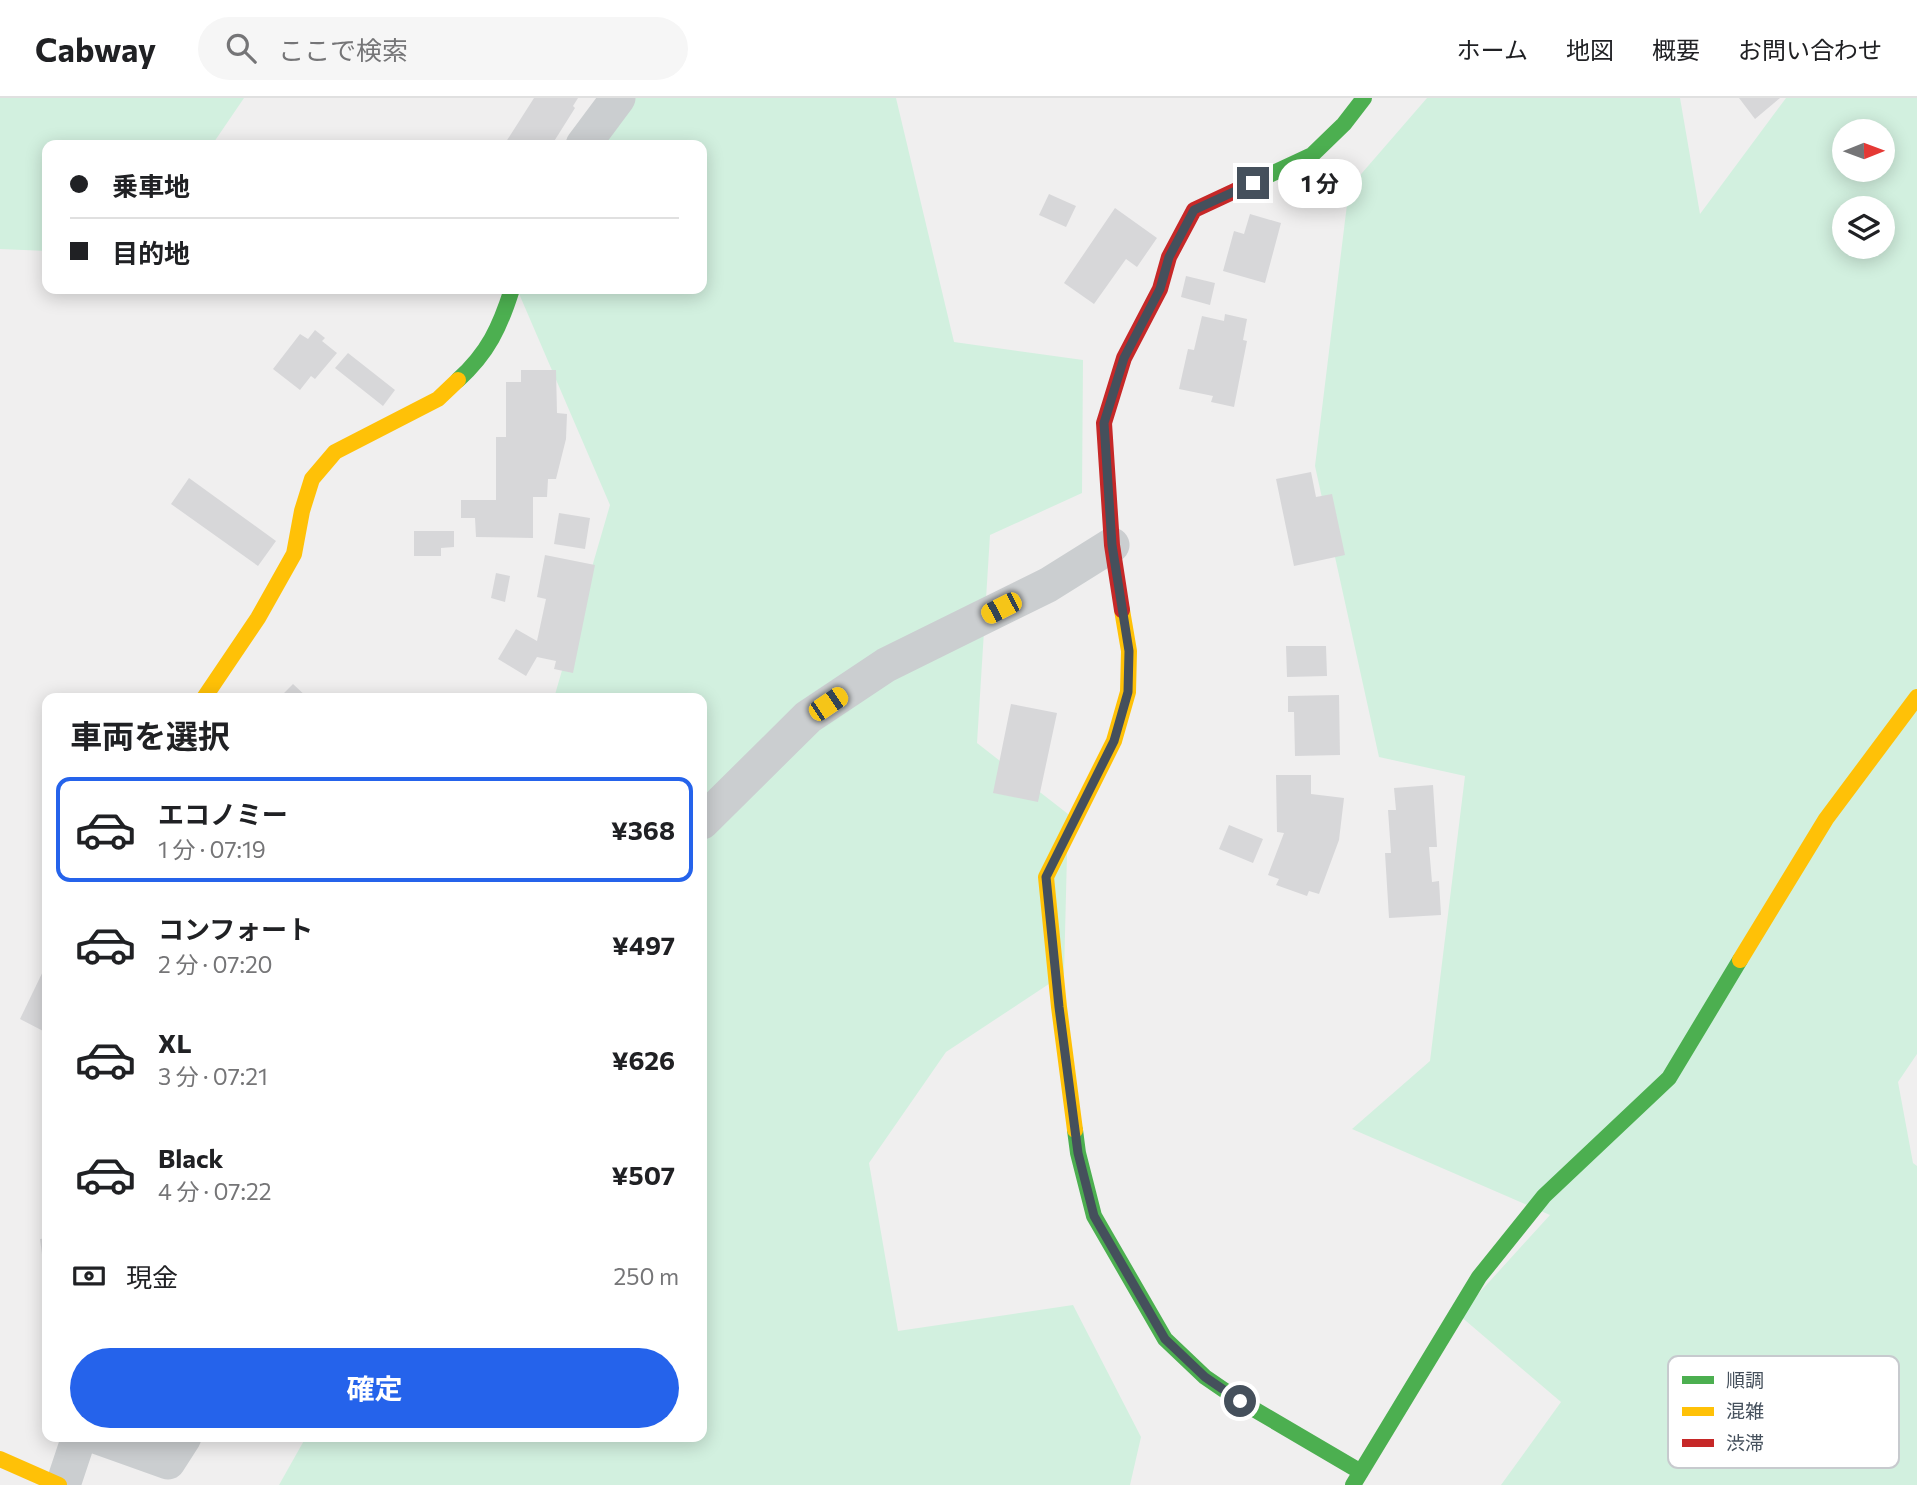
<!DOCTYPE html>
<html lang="ja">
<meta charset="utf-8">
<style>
:root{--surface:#fff;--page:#f6f6f6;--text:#202124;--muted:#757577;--line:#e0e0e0;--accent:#2563eb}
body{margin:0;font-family:Commissioner,"Noto Sans JP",sans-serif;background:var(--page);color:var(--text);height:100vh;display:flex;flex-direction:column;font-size:26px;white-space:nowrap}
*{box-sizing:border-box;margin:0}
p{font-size:23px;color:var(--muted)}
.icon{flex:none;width:38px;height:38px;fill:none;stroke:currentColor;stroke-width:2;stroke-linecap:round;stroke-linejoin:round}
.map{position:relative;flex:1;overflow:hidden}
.drawer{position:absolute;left:42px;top:595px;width:665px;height:749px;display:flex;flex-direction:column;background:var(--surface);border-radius:14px;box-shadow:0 4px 18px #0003}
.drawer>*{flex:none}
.banner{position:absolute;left:42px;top:42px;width:665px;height:154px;border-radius:14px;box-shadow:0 4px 18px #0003;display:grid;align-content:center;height:154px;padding:0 28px;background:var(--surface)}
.needle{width:46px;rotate:89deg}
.fabs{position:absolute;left:1832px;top:21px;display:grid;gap:14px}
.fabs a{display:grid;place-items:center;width:63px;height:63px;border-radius:50%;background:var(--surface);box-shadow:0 4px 18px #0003;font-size:35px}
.end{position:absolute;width:32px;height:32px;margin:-16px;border:9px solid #45505c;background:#fff;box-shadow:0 0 0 4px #fff}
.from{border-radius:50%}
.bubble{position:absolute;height:49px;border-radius:24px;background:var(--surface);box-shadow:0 4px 18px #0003;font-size:23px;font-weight:700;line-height:49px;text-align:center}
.car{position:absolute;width:21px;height:42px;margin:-21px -10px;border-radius:9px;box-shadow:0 0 5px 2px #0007;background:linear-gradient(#f5c518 24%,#345 0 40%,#f5c518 0 76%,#345 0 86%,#f5c518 0)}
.banner b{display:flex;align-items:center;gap:24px;height:66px;font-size:26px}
.banner b+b{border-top:2px solid var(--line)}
.banner i{width:18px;height:18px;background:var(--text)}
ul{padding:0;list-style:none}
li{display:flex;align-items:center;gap:21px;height:105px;margin:0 14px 10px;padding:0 14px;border:4px solid transparent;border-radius:14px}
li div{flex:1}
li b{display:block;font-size:26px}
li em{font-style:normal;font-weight:700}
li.current{border-color:var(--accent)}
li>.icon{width:63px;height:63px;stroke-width:1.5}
h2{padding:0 28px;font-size:32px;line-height:84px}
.pay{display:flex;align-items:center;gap:18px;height:77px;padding:0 28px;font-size:26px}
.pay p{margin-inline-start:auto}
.button{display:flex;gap:14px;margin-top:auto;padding:14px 28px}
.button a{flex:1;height:80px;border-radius:42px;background:var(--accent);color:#fff;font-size:28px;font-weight:700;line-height:80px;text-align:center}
header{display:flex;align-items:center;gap:42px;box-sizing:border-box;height:98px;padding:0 35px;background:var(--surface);border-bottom:2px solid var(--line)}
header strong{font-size:33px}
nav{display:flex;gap:38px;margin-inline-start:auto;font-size:24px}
.search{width:490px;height:63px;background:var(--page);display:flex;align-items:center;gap:18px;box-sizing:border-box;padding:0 24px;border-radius:38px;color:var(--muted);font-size:26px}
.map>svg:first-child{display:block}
</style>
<header>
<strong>Cabway</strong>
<div class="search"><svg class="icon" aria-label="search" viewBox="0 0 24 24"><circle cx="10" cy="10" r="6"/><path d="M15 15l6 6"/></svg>ここで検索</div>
<nav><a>ホーム</a><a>地図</a><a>概要</a><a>お問い合わせ</a></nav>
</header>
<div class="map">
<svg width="1917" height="1387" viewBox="0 0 1917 1387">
<rect width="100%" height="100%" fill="#f0efef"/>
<path fill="#d2f0df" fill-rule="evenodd" d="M0,0h244l-32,47h-165v106l-47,-2z
M602,0h294l58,244 129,18 -1,133 -92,42 -13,208 91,71 -4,160 -118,78 -77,111 29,168 175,-26 68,132 -11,48h-851l27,-48h396v-739h-148l56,-193 -93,-216h185v-144h-123z
M1427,0h253l20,116 86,-116h131v956l-19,28 15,81 4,3v319h-416l60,-83 -102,-87 91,-100 -198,-86 78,-68 35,-285 -86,-19 -64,-291 34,-278zM1844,33h39v39h-39zM1844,110h39v39h-39z"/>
<path fill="#d7d7d9" d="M534,0h44l-5,8 2,2 -22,35 4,2h-53z
M1739,0h41l-25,21z
M1049,96l27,12 -10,21 -27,-12z
M1115,110l42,30 -20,29 -11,-8 -32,45 -30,-21z
M1250,116l31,9 -16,60 -42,-12 11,-40 10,3z
M1186,178l29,7 -5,22 -29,-8z
M1225,216l22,5 -4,21 4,1 -13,66 -23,-5 2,-6 -34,-7 9,-40 6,1 8,-34 22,5z
M315,232l10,8 -3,3 15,12 -22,26 -4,-3 -11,14 -27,-21 27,-35 8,5z
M348,255l47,37 -12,16 -48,-38z
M521,272h35l1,43 10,1 -1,25 -10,40h-8l-1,18h-14v41l-57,-1 -1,-19h-14v-18h35v-63h10v-55h15z
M1311,374l5,25 16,-3 13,61 -51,11 -18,-87z
M189,380l87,63 -18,25 -87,-62z
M559,415l31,5 -5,31 -31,-5z
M414,433h40v16l-13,1v8h-27z
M545,457l50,10 -22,108 -19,-4 2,-8 -19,-4 -11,19 -28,-17 18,-30 21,12 9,-42 -9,-2z
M496,475l14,3 -5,26 -14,-4z
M1286,548h40l1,30 -40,1z
M293,586l15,14h-29z
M1339,597l1,60 -45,1 -1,-44h-6v-16z
M1011,606l46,9 -19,89 -45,-9z
M1276,677h35v19l33,4 -5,42 -20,54 -10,-3 -2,5 -31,-11 3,-6 -11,-4 16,-42 -7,-1z
M1433,687l4,62h-8l3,35 7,-1 2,34 -52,3 -4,-65h6l-3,-43h8l-2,-22z
M1229,727l34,14 -10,24 -34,-14z
M47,865v70l-27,-14z
M47,1140v23l-4,1 -3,-23z"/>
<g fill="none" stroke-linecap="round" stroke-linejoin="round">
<path stroke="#cbced0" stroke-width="35" d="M583,47l35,-47
M702,724l106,-105 78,-52 162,-80 64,-40
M98,1339l70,25 16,-25
M63,1387l16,-48"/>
<path stroke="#4caf50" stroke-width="16" d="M1254,84l58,-27 32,-31 20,-26
M458,282c30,-27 42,-53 54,-91
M1075,1032l3,23 16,63 71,123 40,38 35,24 121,71
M1353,1387l126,-208 65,-81 125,-118 71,-118"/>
<path stroke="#ffc107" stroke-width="16" d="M204,600l54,-80 36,-64 8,-43 10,-32 23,-27 103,-53 20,-19
M1740,862l86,-141 91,-122
M1075,1032l-16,-123 -13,-130 68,-136 14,-49 1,-41 -7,-41
M0,1361l59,26"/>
<path stroke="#c62828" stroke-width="16" d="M1122,512l-10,-65 -8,-122 20,-65 36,-69 9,-32 25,-47 60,-28"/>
</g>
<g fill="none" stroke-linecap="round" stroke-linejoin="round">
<path stroke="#45505c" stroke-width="9" d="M1240,1303l-35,-24 -40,-38 -71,-123 -16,-63 -19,-146 -13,-130 68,-136 14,-49 1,-41 -17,-106 -8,-122 20,-65 36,-69 9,-32 25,-47 59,-27"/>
</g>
<rect x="1668" y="1258" width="231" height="112" rx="10" fill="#fff" stroke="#c7cace" stroke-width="2"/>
<rect x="1682" y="1278" width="32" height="8" fill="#4caf50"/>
<rect x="1682" y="1309" width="32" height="9" fill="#ffc107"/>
<rect x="1682" y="1341" width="32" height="8" fill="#c62828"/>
<g font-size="19" fill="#45505c">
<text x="1726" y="1289">順調</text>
<text x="1726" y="1320">混雑</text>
<text x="1726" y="1352">渋滞</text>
</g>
</svg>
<div class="fabs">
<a><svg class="needle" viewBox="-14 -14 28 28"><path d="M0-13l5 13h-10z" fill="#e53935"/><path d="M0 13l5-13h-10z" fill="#757577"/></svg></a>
<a><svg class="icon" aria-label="layers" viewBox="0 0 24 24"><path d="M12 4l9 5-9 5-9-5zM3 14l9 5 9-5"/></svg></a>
</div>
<i class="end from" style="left:1240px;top:1303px"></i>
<i class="end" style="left:1253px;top:85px"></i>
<div class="bubble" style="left:1278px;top:61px;width:84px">1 分</div>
<i class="car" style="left:1001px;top:510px;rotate:243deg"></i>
<i class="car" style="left:828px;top:606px;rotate:56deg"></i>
<div class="banner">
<b><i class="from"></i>乗車地</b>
<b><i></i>目的地</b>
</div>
<section class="drawer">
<h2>車両を選択</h2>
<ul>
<li class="current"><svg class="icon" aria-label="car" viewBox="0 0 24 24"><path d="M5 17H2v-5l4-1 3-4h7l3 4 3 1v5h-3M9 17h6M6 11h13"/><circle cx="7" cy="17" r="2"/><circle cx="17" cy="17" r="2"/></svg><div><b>エコノミー</b><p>1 分 · 07:19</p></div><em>¥368</em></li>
<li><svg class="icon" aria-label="car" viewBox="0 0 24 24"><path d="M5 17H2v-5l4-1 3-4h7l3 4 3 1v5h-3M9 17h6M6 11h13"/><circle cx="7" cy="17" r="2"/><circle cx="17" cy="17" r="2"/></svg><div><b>コンフォート</b><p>2 分 · 07:20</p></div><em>¥497</em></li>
<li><svg class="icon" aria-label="car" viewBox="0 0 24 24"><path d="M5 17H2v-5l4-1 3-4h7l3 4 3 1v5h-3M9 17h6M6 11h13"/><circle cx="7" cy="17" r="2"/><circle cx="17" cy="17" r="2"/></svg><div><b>XL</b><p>3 分 · 07:21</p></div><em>¥626</em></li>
<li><svg class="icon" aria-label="car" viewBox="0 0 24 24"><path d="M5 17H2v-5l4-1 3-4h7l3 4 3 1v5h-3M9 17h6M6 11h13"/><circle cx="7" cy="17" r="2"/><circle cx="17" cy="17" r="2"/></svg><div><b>Black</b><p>4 分 · 07:22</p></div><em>¥507</em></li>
</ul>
<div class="pay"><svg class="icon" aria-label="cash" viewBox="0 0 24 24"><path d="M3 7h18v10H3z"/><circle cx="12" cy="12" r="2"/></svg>現金<p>250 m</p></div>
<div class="button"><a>確定</a></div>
</section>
</div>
